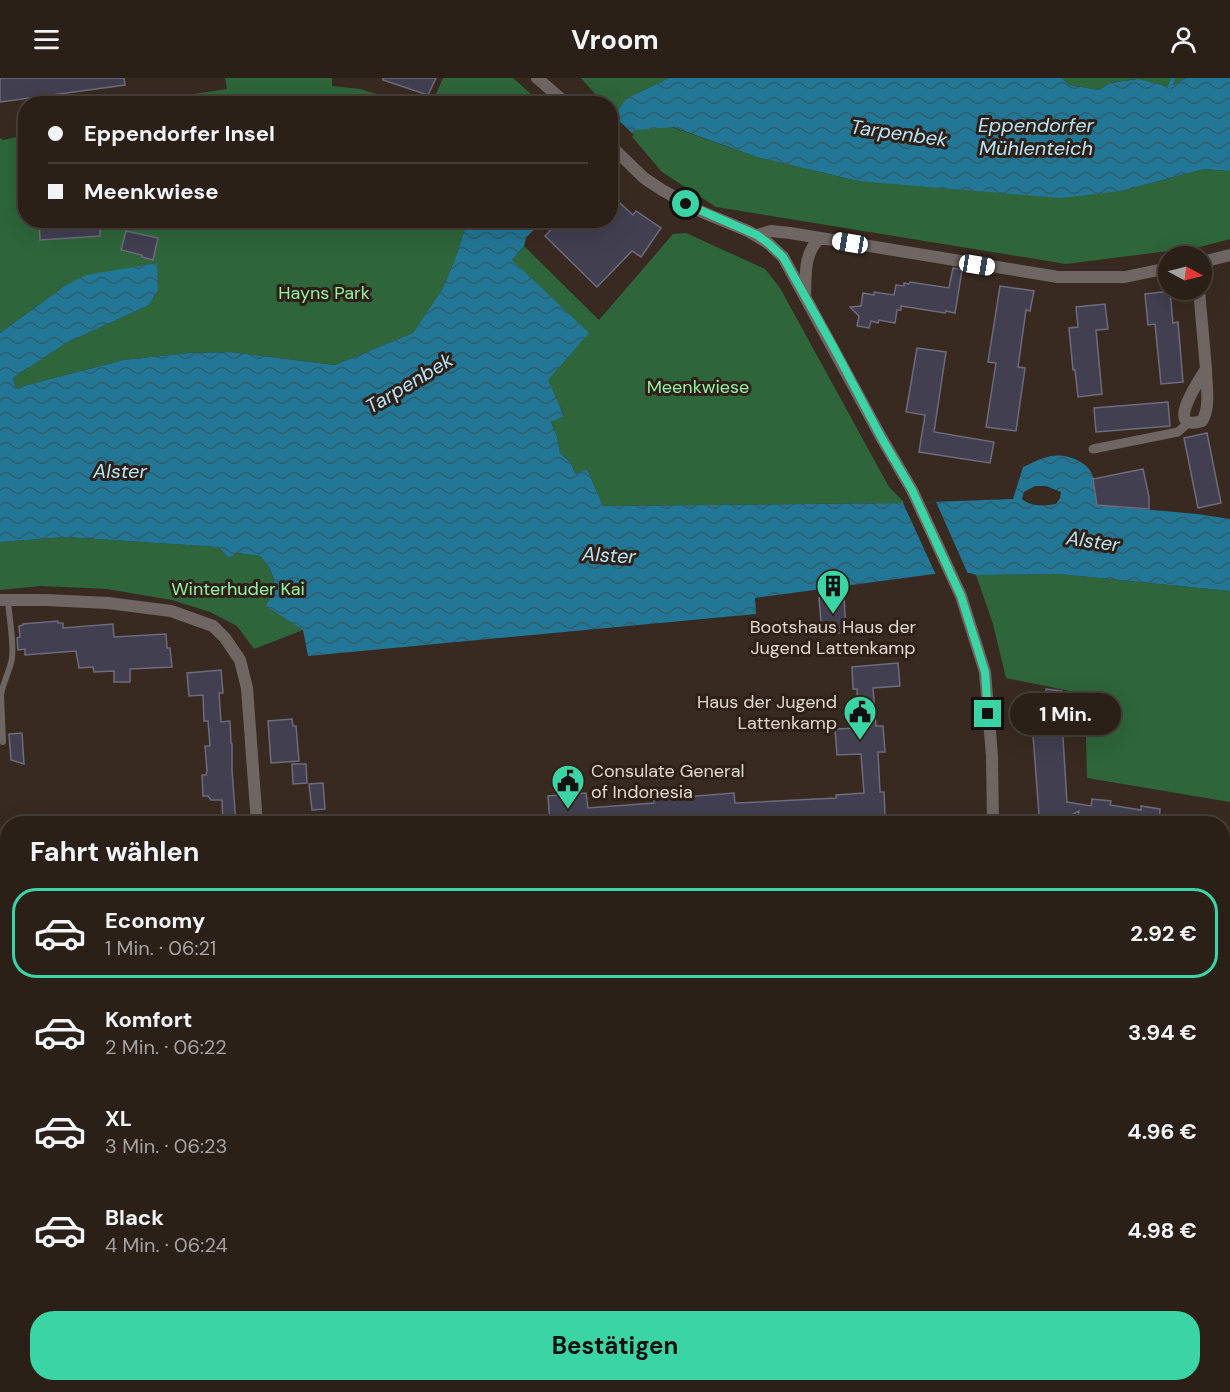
<!DOCTYPE html>
<html lang="de">
<meta charset="utf-8">
<style>
:root{--surface:#2a2018;--page:#322821;--text:#f1f3f6;--muted:#a5a3a2;--line:#463e37;--accent:#3ad4a5}
body{margin:0;font-family:"DM Sans",sans-serif;background:var(--page);color:var(--text);height:100vh;display:flex;flex-direction:column;font-size:22px;white-space:nowrap}
*{box-sizing:border-box;margin:0}
p{font-size:20px;color:var(--muted)}
.icon{flex:none;width:33px;height:33px;fill:none;stroke:currentColor;stroke-width:2;stroke-linecap:round;stroke-linejoin:round}
.map{position:relative;flex:1;overflow:hidden}
.details{position:absolute;left:0px;top:738px;width:1230px;height:576px;display:flex;flex-direction:column;background:var(--surface);border-radius:24px 24px 0 0;box-shadow:0 6px 24px #0002,0 0 0 2px var(--line)}
.details>*{flex:none}
.guide{position:absolute;left:18px;top:18px;width:600px;height:132px;border-radius:24px;box-shadow:0 6px 24px #0002,0 0 0 2px var(--line);display:grid;align-content:center;height:132px;padding:0 30px;background:var(--surface)}
.needle{width:39px;rotate:97deg}
.tools{position:absolute;left:1158px;top:168px;display:grid;gap:12px}
.tools a{display:grid;place-items:center;width:54px;height:54px;border-radius:50%;background:var(--surface);box-shadow:0 6px 24px #0002,0 0 0 2px var(--line);font-size:30px}
.end{position:absolute;width:27px;height:27px;margin:-14px;border:8px solid #3ad4a5;background:#111;box-shadow:0 0 0 3px #111}
.from{border-radius:50%}
.bubble{position:absolute;height:42px;border-radius:21px;background:var(--surface);box-shadow:0 6px 24px #0002,0 0 0 2px var(--line);font-size:20px;font-weight:700;line-height:42px;text-align:center}
.car{position:absolute;width:18px;height:36px;margin:-18px -9px;border-radius:8px;box-shadow:0 0 4px 2px #0007;background:linear-gradient(#fff 24%,#345 0 40%,#fff 0 76%,#345 0 86%,#fff 0)}
.guide b{display:flex;align-items:center;gap:21px;height:57px;font-size:22px}
.guide b+b{border-top:2px solid var(--line)}
.guide i{width:15px;height:15px;background:var(--text)}
ul{padding:0;list-style:none}
li{display:flex;align-items:center;gap:18px;height:90px;margin:0 12px 9px;padding:0 18px;border:3px solid transparent;border-radius:24px}
li div{flex:1}
li b{display:block;font-size:22px}
li em{font-style:normal;font-weight:700}
li.current{border-color:var(--accent)}
li>.icon{width:54px;height:54px;stroke-width:1.5}
h2{padding:0 30px;font-size:27px;line-height:72px}
.primary-button{display:flex;gap:12px;margin-top:auto;padding:12px 30px}
.primary-button a{flex:1;height:69px;border-radius:24px;background:var(--accent);color:#111;font-size:24px;font-weight:700;line-height:69px;text-align:center}
header{display:flex;justify-content:space-between;align-items:center;height:78px;padding:0 30px;background:var(--surface);font-size:27px;font-weight:700}
.map>svg:first-child{display:block}
</style>
<header><svg class="icon" aria-label="menu" viewBox="0 0 24 24"><path d="M4 6h16M4 12h16M4 18h16"/></svg>Vroom<svg class="icon" aria-label="person" viewBox="0 0 24 24"><circle cx="12" cy="8" r="4"/><path d="M4 21q1-7 8-7t8 7"/></svg></header>
<div class="map">
<svg width="1230" height="1314" viewBox="0 0 1230 1314">
<defs>
<pattern id="water-waves" width="16" height="10" patternUnits="userSpaceOnUse" patternTransform="scale(1.5)"><rect width="16" height="10" fill="#227796"/><path d="M0 5q4-4 8 0t8 0" fill="none" stroke="#315e6e"/></pattern>
</defs>
<rect width="100%" height="100%" fill="#382a20"/>
<path fill="#2e653a" d="M225,0h107v8l28,3 47,14h-273l93,-14z
M443,0h70l28,25h-109z
M581,0h88l-34,17 14,24 108,38 101,24 263,10 83,-22 26,2v68l-30,8 -134,17 -350,-57 -54,-35 -51,-60 -1,-8 -7,-1z
M1062,0h124l-16,9 -33,-8 -27,4 -11,7 -30,-5z
M25,57l1,85 461,1 -22,7 -8,26 -14,34 -30,45 -78,32 -106,-13 -40,1 -66,7 -107,28 -3,-10 55,-36 81,-37 9,-15 -2,-27 -90,22 -66,48v-195l3,2z
M686,155l79,36 15,19 109,199 16,16 -302,3 -16,-37 -12,5 -4,-11 -11,-10 -3,-17 -6,-15 13,-6 -17,-35 -35,-120 12,-14 75,74 74,-86z
M66,459l152,10 11,11 8,-5 23,3c16,18 17,29 7,50l36,24 -49,19 -17,-23 -27,-14 -38,-12 -65,-11 -66,-3 -41,4v-48z
M1059,496l171,17v211l-143,-24 -2,-84 -79,-16 -13,-54 -17,-49z"/>
<path fill="url(#water-waves)" fill-rule="evenodd" d="M669,0h393l7,7 30,5 11,-7 28,-4 32,8 16,-9h44v93l-26,-2 -83,22 -61,7 -202,-17 -101,-24 -84,-30 -38,3 -24,21v-30l15,-22z
M543,142l-17,18 -2,8 -12,14 77,73 -41,47 16,36 -13,6 6,14 3,17 11,10 4,11 12,-5 16,37 302,-3 108,-4 10,-32c9,-4 18,-9 28,-11 15,-3 37,5 42,20 1,3 1,7 2,10l-1,1 4,18 99,9 33,5v72l-171,-17 -83,1 -6,-2 -36,1 -179,24 1,16 -448,42 -5,-26 -37,-24c12,-21 10,-32 -6,-50l-23,-3 -8,5 -11,-11 -152,-10 -66,5v-209l66,-48 20,-10 71,-12 1,27 -9,15 -81,37 -55,36 3,10 107,-28 66,-7 40,-1 106,13 78,-32 30,-45 14,-34 8,-26 22,-7zM1035,408h11l15,6 -1,6 -4,6c-12,2 -25,3 -34,-5l2,-7z"/>
<path fill="#382a20" d="M612,36l22,21 -24,19v-38z
M936,424l32,72 -32,1 -33,-72z"/>
<g fill="none" stroke-linecap="round" stroke-linejoin="round">
<path stroke="#227796" stroke-width="4" d="M1170,9l3,-9"/>
</g>
<path fill="#413f50" stroke="#6d6b7d" stroke-width="1.5" d="M0,0h124l1,7 -125,17z
M383,0h53l-8,17 -45,-15z
M610,116l23,21 3,-4 25,17 -20,29 -9,-6 -35,36 -52,-51 15,-16h50z
M39,142h61v16l-60,4z
M126,153l32,7 -5,22 -11,-3v-2l-21,-5z
M953,190l9,2 -7,43 -9,-2 -1,2 -44,-7v4h-4l-2,13 -16,-3 -1,3 -7,-2 -2,7 -12,-2 2,-10 -9,-9 11,-1 2,-13 11,2v-3l20,3 2,-10 8,1v-3l5,1 1,-2 39,6z
M1000,208l34,5 -4,20 -4,-1 -8,57 7,1 -9,63 -30,-4 10,-64 -8,-1z
M1170,213l3,32 5,-1 5,60 -22,2 -6,-60 -7,1 -3,-31z
M1105,226l3,25 -12,1 6,64 -24,3 -3,-27h-2l-4,-42 9,-1 -2,-20z
M917,270l29,4 -12,80 60,10 -4,21 -71,-11 6,-37 -19,-3z
M1168,324l2,24 -74,6 -2,-24z
M1207,355l14,70 -23,5 -14,-70z
M1143,391l6,28v12l-52,-4 -4,-26z
M844,518l2,37 -24,1 -3,-36z
M58,543v2h5v5l50,-4 1,13 52,-3 1,14h3l2,19 -42,2v13h-16v-11l-20,1 -1,-5 -14,1 -3,-17 -51,4v-6l-7,1 -1,-12 3,-1 -1,-11 4,-1v-1z
M898,585l2,23 -27,2 3,38h7l2,26h-7l2,40h4l1,23 -64,4v5h-271l-2,-28 38,-3 2,15 66,-5 -1,-7 31,-2v3l50,-4 1,10h3l98,-5v-3l28,-2 -3,-39 -24,1 -2,-26 24,-1 -2,-39h-4l-1,-22z
M221,592l2,23h-4l2,29 9,-1 1,22 1,1v26l4,54h-13l-1,-24h-11l-3,-4h-5l-1,-21h4l1,-4 -2,-25h5l-2,-25h-4l-1,-26 -14,1 -2,-23z
M1046,611l16,2v31l5,80 24,4 1,-7 19,2 -1,4 31,5v-4l19,3 -1,15h-82l2,-13 -20,11 -6,1h-7l-4,-3 -3,-5 -8,-107 4,-1 1,-11h10z
M292,641l1,7h3l3,35 -28,2 -3,-42z
M22,655l2,31 -13,-4 -2,-26z
M292,686h14l1,19 -14,1z
M323,705l2,26 -13,1 -3,-26z"/>
<g fill="none" stroke-linecap="round" stroke-linejoin="round">
<path stroke="#6f6663" stroke-width="6" d="M3,664l-2,-47c2,-13 9,-24 11,-37 2,-18 -3,-40 -4,-58
M0,1025l8,-1
M0,1069l8,1
M0,1109l8,1"/>
<path stroke="#6f6663" stroke-width="9" d="M1093,371l85,-17 11,-10"/>
<path stroke="#6f6663" stroke-width="12" d="M757,157l14,-4 19,2 268,44h67l43,-9
M1202,184l28,-7
M1199,212l7,79
M805,219c1,-21 -2,-43 15,-59
M1206,291c0,16 5,38 -4,52 -39,12 -3,-41 4,-52z
M0,522h46l62,3 63,8 42,15 12,12 15,22 7,28 10,136
M1222,990l8,1
M338,1314v-8
M742,1314l1,-8
M944,1314l2,-8
M1121,1314l1,-8"/>
<path stroke="#6f6663" stroke-width="12" d="M537,0l30,26
M610,67l34,33 18,12 40,22 46,19 20,12 15,14 22,40 76,140 31,53 49,106 24,76 7,84 1,68
M1222,1189l8,1
M0,1300l8,-3"/>
<path stroke="#948681" stroke-width="12" d="M1222,836l8,1
M0,860h8"/>
<path stroke="#93887f" stroke-width="4" stroke-dasharray="10 10" stroke-linecap="butt" d="M1222,917l8,2
M1222,939l8,1
M0,952h8
M0,973l8,-2"/>
</g>
<g fill="none" stroke-linecap="round" stroke-linejoin="round">
<path stroke="#3ad4a5" stroke-width="8" d="M686,126l71,31 11,8 15,14 51,91 47,89 31,53 49,106 24,76 3,42"/>
</g>
<defs>
<g id="building-pin" transform="scale(1.725)"><path d="M0 17L-7.5 6A9.5 9.5 0 1 1 7.5 6Z" fill="#3ad4a5" stroke="#2e2016"/><path d="M-4-6H4V6H1V3H-1V6H-4ZM-2.5-4.3h1.7v1.8h-1.7ZM.8-4.3h1.7v1.8H.8ZM-2.5-1h1.7V.8h-1.7ZM.8-1h1.7V.8H.8Z" fill="#111"/></g>
<g id="civic-pin" transform="scale(1.725)"><path d="M0 17L-7.5 6A9.5 9.5 0 1 1 7.5 6Z" fill="#3ad4a5" stroke="#2e2016"/><path d="M-.6-6.5H3V-4.5H.6V-3L4-1V1h2V6H-6V1h2V-1L-.6-3ZM-1.2 2.5V6h2.4V2.5Z" fill="#111"/></g>
</defs>
<g fill-rule="evenodd">
<use href="#building-pin" x="833" y="508"/>
<use href="#civic-pin" x="860" y="634"/>
<use href="#civic-pin" x="568" y="703"/>
</g>
<g text-anchor="middle" stroke-width="6" stroke-linejoin="round" paint-order="stroke">
<g font-size="18" fill="#90f2a2" stroke="#2e2016">
<text x="324" y="221">Hayns Park</text>
<text x="698" y="315">Meenkwiese</text>
<text x="238" y="517">Winterhuder Kai</text>
</g>
<g font-size="18" fill="#e0d7d0" stroke="#2e2016">
<text x="833" y="555">Bootshaus Haus der<tspan x="833" dy="21">Jugend Lattenkamp</tspan></text>
<text x="837" y="630" text-anchor="end">Haus der Jugend<tspan x="837" dy="21">Lattenkamp</tspan></text>
<text x="591" y="699" text-anchor="start">Consulate General<tspan x="591" dy="21">of Indonesia</tspan></text>
</g>
<g font-size="20" font-style="italic" fill="#b4e4fa" stroke="#2e2016">
<text x="1036" y="54">Eppendorfer<tspan x="1036" dy="23">Mühlenteich</tspan></text>
<text transform="translate(899 55) rotate(8)" y="7">Tarpenbek</text>
<text transform="translate(409 305) rotate(-31)" y="7">Tarpenbek</text>
<text x="120" y="400">Alster</text>
<text transform="translate(1093 463) rotate(8)" y="7">Alster</text>
<text transform="translate(609 477) rotate(3)" y="7">Alster</text>
</g>
</g>
</svg>
<div class="tools">
<a><svg class="needle" viewBox="-14 -14 28 28"><path d="M0-13l5 13h-10z" fill="#e53935"/><path d="M0 13l5-13h-10z" fill="#a5a3a2"/></svg></a>
</div>
<i class="end from" style="left:686px;top:126px"></i>
<i class="end" style="left:988px;top:636px"></i>
<div class="bubble" style="left:1010px;top:615px;width:111px">1 Min.</div>
<i class="car" style="left:850px;top:165px;rotate:280deg"></i>
<i class="car" style="left:977px;top:187px;rotate:99deg"></i>
<div class="guide">
<b><i class="from"></i>Eppendorfer Insel</b>
<b><i></i>Meenkwiese</b>
</div>
<section class="details">
<h2>Fahrt wählen</h2>
<ul>
<li class="current"><svg class="icon" aria-label="car" viewBox="0 0 24 24"><path d="M5 17H2v-5l4-1 3-4h7l3 4 3 1v5h-3M9 17h6M6 11h13"/><circle cx="7" cy="17" r="2"/><circle cx="17" cy="17" r="2"/></svg><div><b>Economy</b><p>1 Min. · 06:21</p></div><em>2.92 €</em></li>
<li><svg class="icon" aria-label="car" viewBox="0 0 24 24"><path d="M5 17H2v-5l4-1 3-4h7l3 4 3 1v5h-3M9 17h6M6 11h13"/><circle cx="7" cy="17" r="2"/><circle cx="17" cy="17" r="2"/></svg><div><b>Komfort</b><p>2 Min. · 06:22</p></div><em>3.94 €</em></li>
<li><svg class="icon" aria-label="car" viewBox="0 0 24 24"><path d="M5 17H2v-5l4-1 3-4h7l3 4 3 1v5h-3M9 17h6M6 11h13"/><circle cx="7" cy="17" r="2"/><circle cx="17" cy="17" r="2"/></svg><div><b>XL</b><p>3 Min. · 06:23</p></div><em>4.96 €</em></li>
<li><svg class="icon" aria-label="car" viewBox="0 0 24 24"><path d="M5 17H2v-5l4-1 3-4h7l3 4 3 1v5h-3M9 17h6M6 11h13"/><circle cx="7" cy="17" r="2"/><circle cx="17" cy="17" r="2"/></svg><div><b>Black</b><p>4 Min. · 06:24</p></div><em>4.98 €</em></li>
</ul>
<div class="primary-button"><a>Bestätigen</a></div>
</section>
</div>
